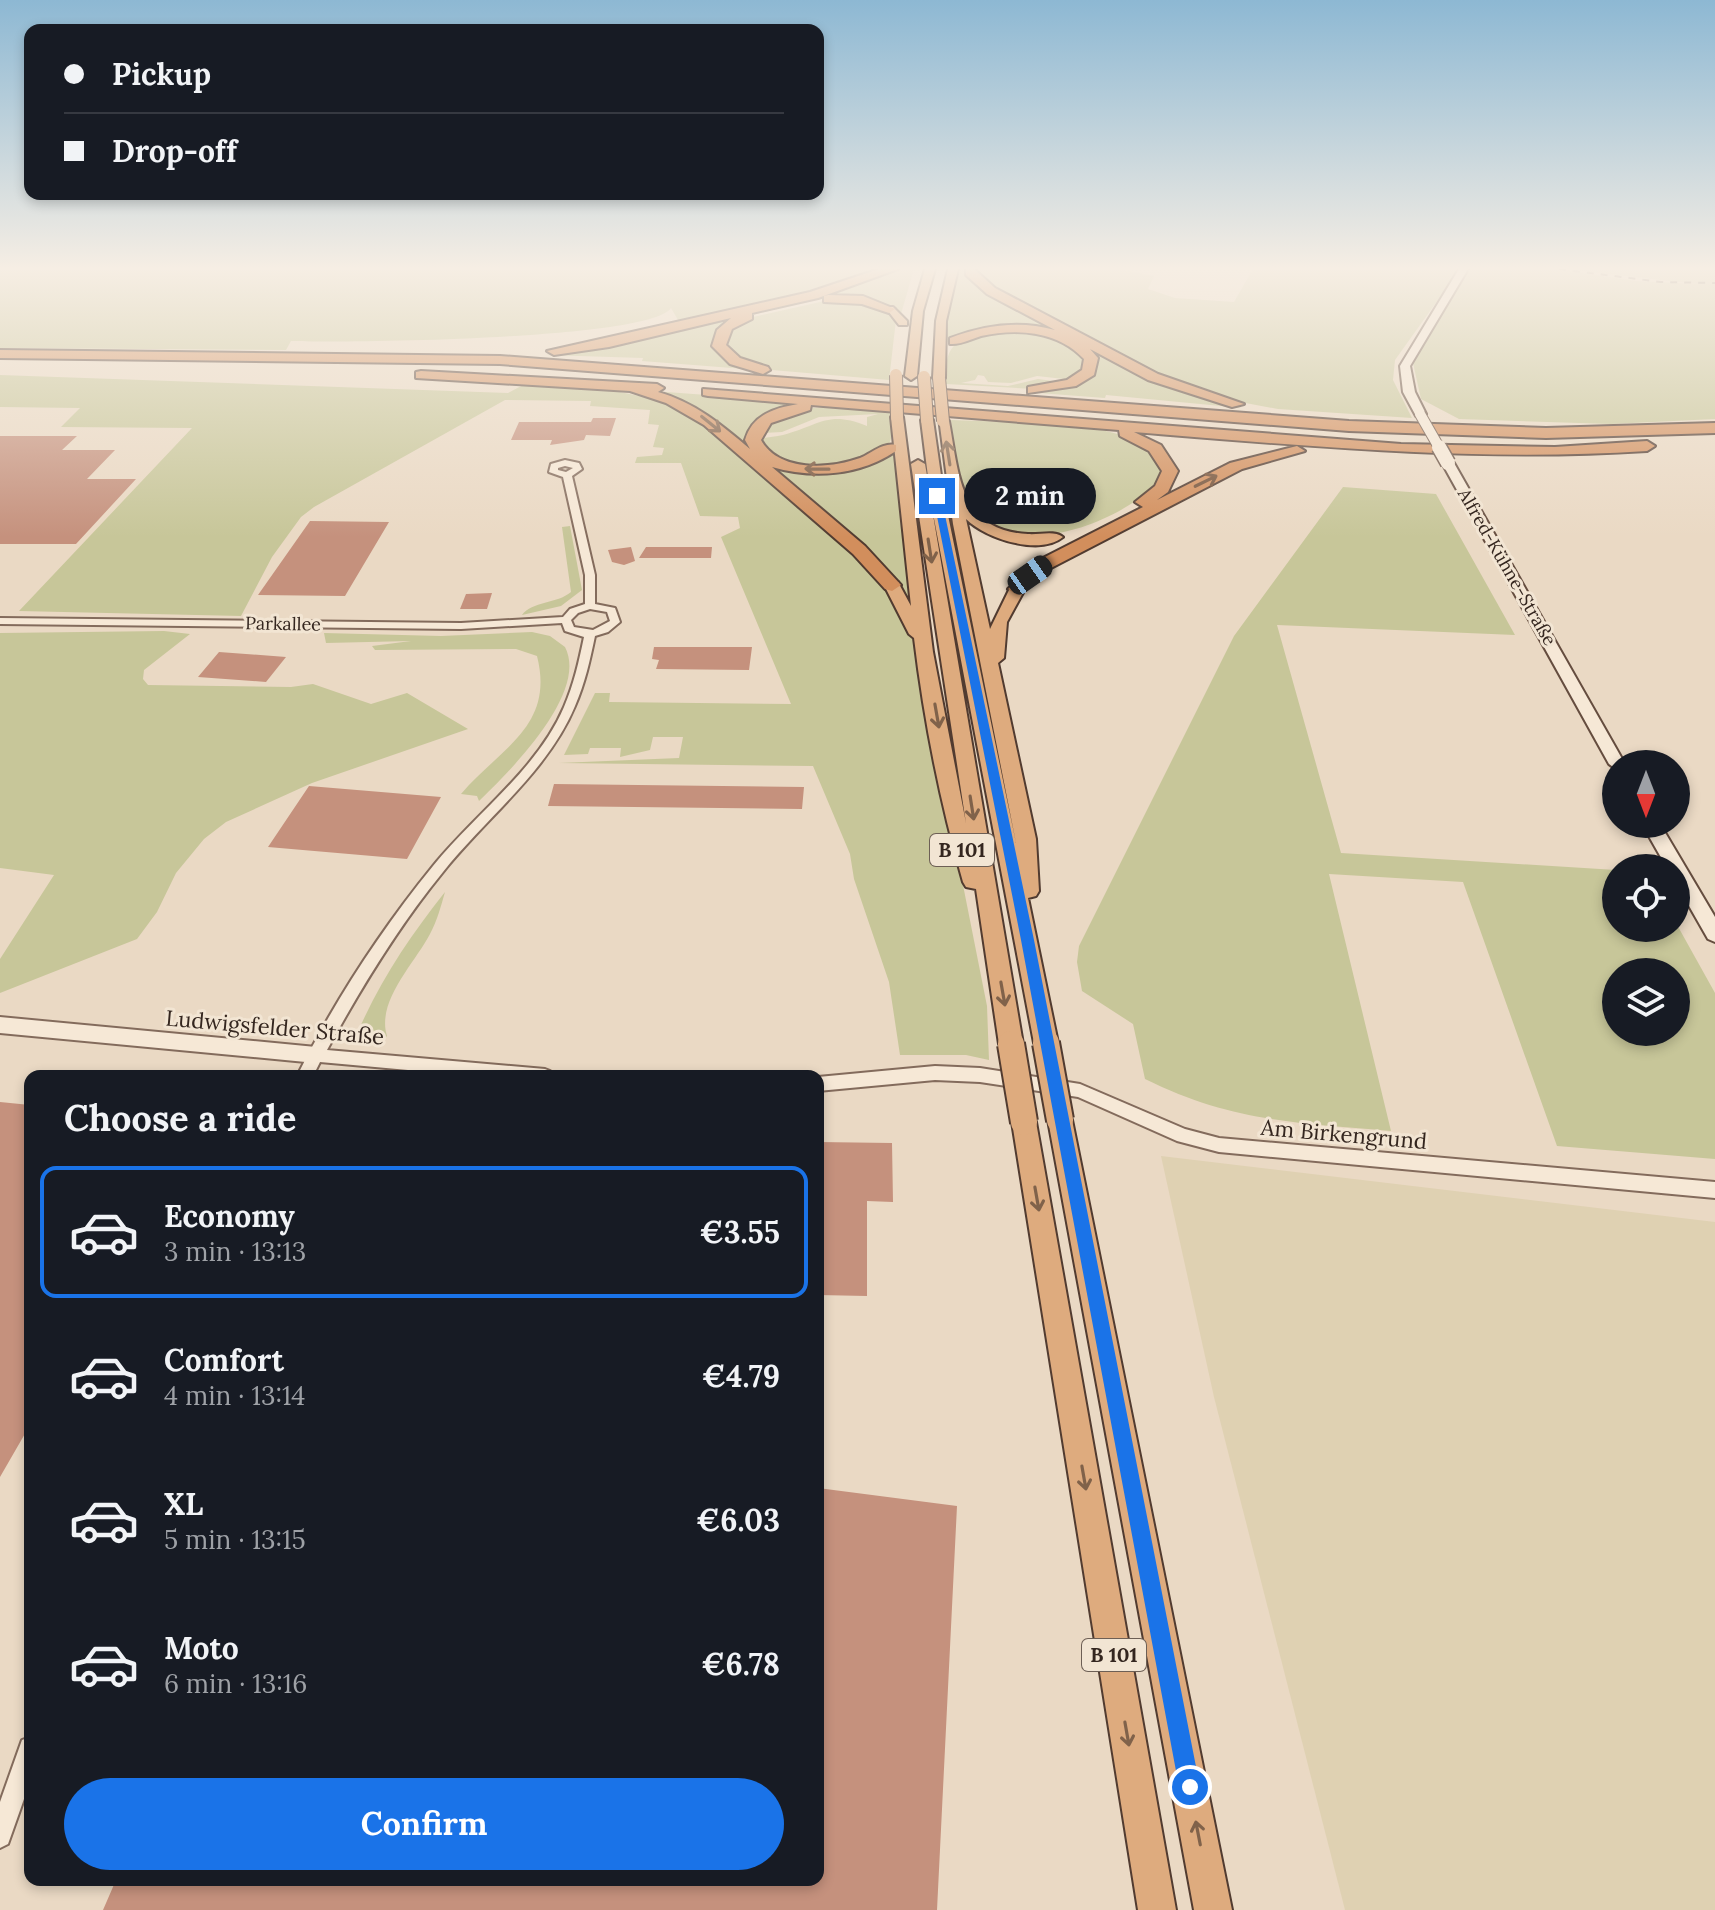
<!DOCTYPE html>
<meta charset="utf-8">
<style>
:root{--surface:#171b24;--page:#20242c;--text:#f1f3f6;--muted:#9ea1a6;--line:#363941;--accent:#1a73e8}
body{margin:0;font-family:Lora,serif;background:var(--page);color:var(--text);height:100vh;display:flex;flex-direction:column;font-size:30px;white-space:nowrap}
*{box-sizing:border-box;margin:0}
p{font-size:26px;color:var(--muted)}
.icon{flex:none;width:44px;height:44px;fill:none;stroke:currentColor;stroke-width:2;stroke-linecap:round;stroke-linejoin:round}
.map{position:relative;flex:1;overflow:hidden}
.drawer{position:absolute;left:24px;top:1070px;width:800px;height:816px;display:flex;flex-direction:column;background:var(--surface);border-radius:16px;box-shadow:0 4px 12px #0003}
.drawer>*{flex:none}
.guide{position:absolute;left:24px;top:24px;width:800px;height:176px;border-radius:16px;box-shadow:0 4px 12px #0003;display:grid;align-content:center;height:176px;padding:0 40px;background:var(--surface)}
.needle{width:52px;rotate:180deg}
.controls{position:absolute;left:1602px;top:750px;display:grid;gap:16px}
.controls a{display:grid;place-items:center;width:88px;height:88px;border-radius:50%;background:var(--surface);box-shadow:0 4px 12px #0003;font-size:40px}
.end{position:absolute;width:36px;height:36px;margin:-18px;border:10px solid #1a73e8;background:#fff;box-shadow:0 0 0 4px #fff}
.from{border-radius:50%}
.bubble{position:absolute;height:56px;border-radius:28px;background:var(--surface);box-shadow:0 4px 12px #0003;font-size:26px;font-weight:700;line-height:56px;text-align:center}
.car{position:absolute;width:24px;height:48px;margin:-24px -12px;border-radius:10px;box-shadow:0 0 6px 2px #0007;background:linear-gradient(#222 24%,#8ab4d8 0 40%,#222 0 76%,#8ab4d8 0 86%,#222 0)}
.guide b{display:flex;align-items:center;gap:28px;height:76px;font-size:30px}
.guide b+b{border-top:2px solid var(--line)}
.guide i{width:20px;height:20px;background:var(--text)}
ul{padding:0;list-style:none}
li{display:flex;align-items:center;gap:24px;height:132px;margin:0 16px 12px;padding:0 24px;border:4px solid transparent;border-radius:16px}
li div{flex:1}
li b{display:block;font-size:30px}
li em{font-style:normal;font-weight:700}
li.active{border-color:var(--accent)}
li>.icon{width:72px;height:72px;stroke-width:1.5}
h2{padding:0 40px;font-size:36px;line-height:96px}
.button{display:flex;gap:16px;margin-top:auto;padding:16px 40px}
.button a{flex:1;height:92px;border-radius:48px;background:var(--accent);color:#fff;font-size:32px;font-weight:700;line-height:92px;text-align:center}
.map>svg:first-child{display:block}
</style>
<div class="map">
<svg width="1715" height="1910" viewBox="0 0 1715 1910">
<rect width="100%" height="100%" fill="#ead9c4"/>
<path fill="#dfd1b2" d="M1161,1156l554,66v688h-370l-131,-513z"/>
<path fill="#c7c699" fill-rule="evenodd" d="M0,269h890l-19,8 -190,48 -10,-17c-21,32 -329,35 -380,33l-5,9 -286,-2z
M900,269h14l-13,45 -27,-13 -59,-2 -75,19 -26,28 8,11 23,12 -103,-8 1,-3 -97,-3 73,-10 226,-55z
M957,269h6l10,12 170,95 37,16 62,16 -136,-13 -1,3 -66,-5c21,-3 52,-7 57,-30 -11,-17 -22,-19 -41,-25 -46,-13 -67,-6 -112,5z
M974,269h145l35,7 -6,13 27,9 59,4 19,-33h207l-65,91 -2,20 19,38 -134,-9 -59,-11 -53,-18 -178,-95z
M1468,269h87l81,12 61,3 -133,-15h151v150l-104,5 -152,-5 -38,-20 -8,-36z
M829,300c24,2 51,0 67,20l-7,60 -117,-10 -46,-18 -2,-17 29,-18z
M1004,331l51,6 29,17 3,11 -14,15 -36,-4 -26,7 -23,-1 -4,-6 -6,-1 -3,5 -14,3 47,3 30,-7 23,3 -27,7 -88,-5c-3,-48 17,-46 58,-53z
M0,375l508,18 17,-9 85,6 54,11 36,20 176,150 37,62 74,373 2,54 -23,-5h-66l-11,-73 -35,-103 -4,-25 -37,-88 -254,-3 120,-5 4,-21h-30l-3,13 -30,7 1,-9h-31l-2,6 -24,1 31,-62h15l-1,9 182,2 -70,-167 19,-9 -2,-11 -38,-1 -19,-53h-46l2,-6 25,-2 2,-7 -11,-1 6,-22 -11,-1 2,-14 -60,-4 1,-5 -86,-1 -191,107 -13,10 -29,40 -31,59 -222,-5 173,-183 -131,-1 19,-19 -80,-1z
M653,391l161,12 -60,24 12,34 82,9 27,-8 21,-11 22,160 -38,-49 -168,-143 -23,-15z
M836,407l53,3c2,12 6,26 -2,37 -14,19 -86,25 -107,14 -8,-4 -16,-16 -22,-22 8,-2 17,-2 25,-4 37,-10 45,-25 84,-9v-9l11,-3 -59,3 -37,15 -19,1 1,-9 45,-16z
M951,420c47,3 174,-2 205,34 5,6 6,16 9,24 -44,42 -137,84 -189,35 -3,-4 -11,-8 -13,-13 -7,-12 -10,-63 -12,-80z
M1343,487l93,7 79,141 -238,-10 64,228 275,17v58h60v-5l39,70v166l-158,-13 -94,-264 -134,-8 62,257c-93,-8 -159,-9 -246,-52l-12,-55 -51,-33 -5,-29 2,-16 155,-310zM1616,972h60v60h-60z
M570,526l12,64 -21,16 -39,9c10,-14 35,-11 49,-23l-9,-65z
M164,631l26,3 -46,36 -1,9 5,6 143,2 22,-3 58,20 36,-11 61,36 -156,54 -86,39 -22,17 -28,34 -19,39 -20,27 -137,54v-34l54,-84 -54,-7v-235z
M532,632l18,4 15,11c24,46 -56,125 -86,154l-2,-5 -16,-2c39,-46 94,-67 76,-138l-21,-7 -141,1 -3,-4 39,-5 -85,2 -2,-10 117,3z
M445,892c-4,14 -8,29 -15,42 -15,29 -54,67 -43,102l-7,7 -14,-3 -6,-13c23,-51 51,-92 85,-135z"/>
<path fill="#c5917d" d="M593,418h23l-6,18 -24,-1 -2,5 -34,5 2,-5h-41l8,-18h72z
M0,436h77l-15,14h53l-28,29h49l-60,65h-76z
M310,521l79,1 -44,74 -87,-1z
M631,547l4,14 -11,4 -12,-3 -4,-12z
M646,547h66l-1,11h-72z
M492,593l-5,16h-27l6,-15z
M654,647h98l-3,23 -93,-1 3,-9 -7,-1z
M219,652l67,5 -20,25 -68,-5z
M554,784l250,3 -2,22 -254,-3z
M309,786l132,11 -34,62 -139,-12z
M0,1102l30,3v320l-30,52z
M818,1142l74,1 1,59 -26,-1v95l-49,-1z
M818,1488l139,18 -20,404h-834l13,-30h702z"/>
<g fill="none" stroke-linecap="round" stroke-linejoin="round">
<g stroke="#836b5c" stroke-width="4">
<path id="minor" d="M565,460l14,3 3,6 -10,7 23,99v29l20,4 5,14 -12,10 -13,4c-5,24 -10,47 -20,70 -27,65 -89,112 -132,166 -45,55 -82,116 -116,178l218,19 5,2 3,5h-79l-154,-14 -7,14h-16c37,-74 84,-146 136,-210 42,-52 104,-96 131,-159 10,-23 15,-46 20,-70l-19,-6 -3,-8 -101,6 -461,-5v-6l461,5 102,-6 7,-8 15,-5v-29l-22,-98 -14,-5 2,-8zM565,466l8,2 -7,4 -8,-2v-2zM590,609l17,3 3,9 -17,9 -19,-3 -3,-7 7,-7z
M935,1066l45,2 100,16 105,45 34,9 496,44v16l-496,-46 -42,-11 -99,-44 -98,-15 -45,-2 -117,11v-14z
M30,1737v45l-22,62 -8,4v-46l22,-62z"/>
</g>
<g stroke="#836b5c" stroke-width="4">
<path id="tertiary" d="M0,1017l316,30 7,2 3,6 -3,6 -7,2 -316,-30z"/>
</g>
<g stroke="#654d3f" stroke-width="4">
<path id="secondary" d="M1459,269h9l-58,97 5,26 11,22 -10,2 -13,-24 -3,-26z
M1444,460l10,3 171,301h-9v5l-7,-5 -167,-301z
M1642,824h18l55,93v25l-7,-3 -32,-56v-15h-9z"/>
</g>
<g stroke="#513b30" stroke-width="4">
<path id="trunk" d="M925,269h10l-12,42 -6,65 -6,4 -6,-4 8,-65z
M948,269h10l-12,52 -1,57 -6,4 -6,-4 3,-57z
M885,307h8l14,14v4h-8z
M897,413l6,4 30,235 33,171 -55,-359 7,-4 7,4 5,29 -9,-73 6,-4 6,4 11,76 72,347 -63,-319 -14,-106 10,3c10,53 10,110 79,113 12,1 26,-4 35,3 -23,19 -77,2 -97,-18l24,110 21,-43 14,3 -18,33 -3,36 -6,5 38,176 3,52 -3,5 -8,2 30,145 -4,7 -8,3 -8,-3 -4,-7 -103,-540 92,541 -4,7 -8,3 -8,-3 -4,-7 -23,-155 -10,-2 -3,-5c-23,-80 -39,-161 -49,-244l-5,-4 -25,-49 14,-3 13,24 -20,-189z
M1060,1109l9,3 3,8 160,790h-38l-146,-790 3,-8z
M1024,1111l9,3 3,8 140,788h-38l-126,-788 3,-8z"/>
</g>
<g stroke="#513b30" stroke-width="4">
<path id="motorway" d="M879,269h19l-80,29 -66,15v6l-20,10 -6,16 14,13 28,9 2,3 -7,4 -33,-10 -18,-18 5,-16 14,-12 -122,29 -55,8 -7,-4 263,-59z
M966,269h8l21,19 163,86 86,30 -12,3 -84,-27 -58,-31 8,9 -4,17 -18,11 -48,7v-6l39,-7 15,-10 2,-11c-26,-28 -67,-31 -103,-23 -10,3 -20,9 -31,8v-6c34,-13 70,-18 105,-8l-68,-36 -21,-19z
M828,295l35,1 32,13 -6,4 -27,-9 -38,-2v-6z
M0,350l500,6 849,65 197,7 169,-5v10l-169,5 -197,-7 -849,-67 -500,-6z
M421,371l236,13 7,4 -6,4c36,10 64,33 92,57l-5,-9c7,-25 29,-32 53,-36l-90,-8 -5,-1v-6l698,55 154,3 92,-6 8,5 -8,5c-172,11 -341,-5 -513,-19l27,13 17,26 -10,21 -11,8 73,-37 67,-17 8,5 -63,18 -191,99 -34,27 -9,-6 31,-29 104,-53 -8,-5 20,-16 7,-15 -13,-20 -29,-15 -1,-6 -308,-25 -1,5 -39,13 -10,17c18,32 68,29 99,18 12,-5 23,-16 36,-13v6c-37,25 -83,28 -124,16l93,79 36,39 -9,6 -7,-2 -32,-35 -149,-129 -38,-22 -36,-12 -214,-13v-6z"/>
</g>
<use href="#minor" fill="#f6e8d6" fill-rule="evenodd"/>
<use href="#tertiary" fill="#f6e8d6" fill-rule="evenodd"/>
<use href="#secondary" fill="#f6e8d6" fill-rule="evenodd"/>
<use href="#trunk" fill="#deab7e" fill-rule="evenodd"/>
<use href="#motorway" fill="#d28e5c" fill-rule="evenodd"/>
<path stroke="#34261f" stroke-width="2" stroke-dasharray="7 7" stroke-linecap="butt" d="M1559,269l102,13 54,1"/>
<g stroke="#654d3f" stroke-width="12" stroke-linecap="butt">
<path id="secondary-bridge-far1" d="M1420,414l20,35"/>
</g>
<g stroke="#654d3f" stroke-width="17" stroke-linecap="butt">
<path id="secondary-bridge" d="M1439,447l9,16"/>
</g>
<g stroke="#513b30" stroke-width="14" stroke-linecap="butt">
<path id="trunk-bridge-far1" d="M896,375l1,42
M924,377l3,43
M939,378l4,43"/>
</g>
<g stroke="#513b30" stroke-width="30" stroke-linecap="butt">
<path id="trunk-bridge" d="M1046,1043l14,77
M1011,1044l13,78"/>
</g>
<use href="#secondary-bridge-far1" stroke="#f6e8d6" stroke-width="10"/>
<use href="#secondary-bridge" stroke="#f6e8d6" stroke-width="14"/>
<use href="#trunk-bridge-far1" stroke="#deab7e" stroke-width="12"/>
<use href="#trunk-bridge" stroke="#deab7e" stroke-width="26"/>
</g>
<defs><path id="oneway-shaft" d="M-6 0H5M1.5-3L5.5 0L1.5 3" fill="none" stroke-width="1.6" stroke-linecap="round" stroke-linejoin="round" transform="scale(2)"/></defs>
<g stroke="#735037">
<use href="#oneway-shaft" transform="translate(711 424) rotate(39)"/>
<use href="#oneway-shaft" transform="translate(817 469) rotate(-179)"/>
<use href="#oneway-shaft" transform="translate(1206 481) rotate(-26)"/>
</g>
<g stroke="#80624a">
<use href="#oneway-shaft" transform="translate(948 453) rotate(-99)"/>
<use href="#oneway-shaft" transform="translate(930 551) rotate(81)"/>
<use href="#oneway-shaft" transform="translate(937 716) rotate(80)"/>
<use href="#oneway-shaft" transform="translate(972 808) rotate(81)"/>
<use href="#oneway-shaft" transform="translate(1003 994) rotate(80)"/>
<use href="#oneway-shaft" transform="translate(1037 1199) rotate(80)"/>
<use href="#oneway-shaft" transform="translate(1084 1478) rotate(80)"/>
<use href="#oneway-shaft" transform="translate(1127 1734) rotate(80)"/>
<use href="#oneway-shaft" transform="translate(1198 1833) rotate(-101)"/>
</g>
<linearGradient id="sky" x2="0" y2="1"><stop stop-color="#8db8d3"/><stop offset="0.5" stop-color="#f6eee4"/><stop offset="1" stop-color="#f6eee4" stop-opacity="0"/></linearGradient>
<rect width="1715" height="537" fill="url(#sky)"/>
<path fill="#1a73e8" d="M937,493l4,3 93,444 166,847 -3,8 -7,3 -8,-3 -3,-8 -158,-847 -88,-444z"/>
<g text-anchor="middle" stroke-width="6" stroke-linejoin="round" paint-order="stroke">
<g font-size="18" fill="#34261f" stroke="#f2e5d3">
<text transform="translate(1507 567) rotate(60)" y="6">Alfred-Kühne-Straße</text>
<text transform="translate(283 624) rotate(1)" y="6">Parkallee</text>
</g>
<g fill="#f2e5d3" stroke="#6d5f55" stroke-width="2">
<rect x="930" y="834" width="64" height="32" rx="6"/>
<rect x="1082" y="1639" width="64" height="32" rx="6"/>
</g>
<g font-size="20" font-weight="bold" fill="#34261f">
<text x="962" y="857">B 101</text>
<text x="1114" y="1662">B 101</text>
</g>
<g font-size="22" fill="#34261f" stroke="#f2e5d3">
<text transform="translate(275 1027) rotate(5)" y="8">Ludwigsfelder Straße</text>
<text transform="translate(1344 1134) rotate(5)" y="8">Am Birkengrund</text>
</g>
</g>
</svg>
<div class="controls">
<a><svg class="needle" viewBox="-14 -14 28 28"><path d="M0-13l5 13h-10z" fill="#e53935"/><path d="M0 13l5-13h-10z" fill="#9ea1a6"/></svg></a>
<a><svg class="icon" aria-label="locate" viewBox="0 0 24 24"><circle cx="12" cy="12" r="6"/><path d="M12 2v4M12 18v4M2 12h4M18 12h4"/></svg></a>
<a><svg class="icon" aria-label="layers" viewBox="0 0 24 24"><path d="M12 4l9 5-9 5-9-5zM3 14l9 5 9-5"/></svg></a>
</div>
<i class="end from" style="left:1190px;top:1787px"></i>
<i class="end" style="left:937px;top:496px"></i>
<div class="bubble" style="left:964px;top:468px;width:132px">2 min</div>
<i class="car" style="left:1030px;top:575px;rotate:55deg"></i>
<div class="guide">
<b><i class="from"></i>Pickup</b>
<b><i></i>Drop-off</b>
</div>
<section class="drawer">
<h2>Choose a ride</h2>
<ul>
<li class="active"><svg class="icon" aria-label="car" viewBox="0 0 24 24"><path d="M5 17H2v-5l4-1 3-4h7l3 4 3 1v5h-3M9 17h6M6 11h13"/><circle cx="7" cy="17" r="2"/><circle cx="17" cy="17" r="2"/></svg><div><b>Economy</b><p>3 min · 13:13</p></div><em>€3.55</em></li>
<li><svg class="icon" aria-label="car" viewBox="0 0 24 24"><path d="M5 17H2v-5l4-1 3-4h7l3 4 3 1v5h-3M9 17h6M6 11h13"/><circle cx="7" cy="17" r="2"/><circle cx="17" cy="17" r="2"/></svg><div><b>Comfort</b><p>4 min · 13:14</p></div><em>€4.79</em></li>
<li><svg class="icon" aria-label="car" viewBox="0 0 24 24"><path d="M5 17H2v-5l4-1 3-4h7l3 4 3 1v5h-3M9 17h6M6 11h13"/><circle cx="7" cy="17" r="2"/><circle cx="17" cy="17" r="2"/></svg><div><b>XL</b><p>5 min · 13:15</p></div><em>€6.03</em></li>
<li><svg class="icon" aria-label="car" viewBox="0 0 24 24"><path d="M5 17H2v-5l4-1 3-4h7l3 4 3 1v5h-3M9 17h6M6 11h13"/><circle cx="7" cy="17" r="2"/><circle cx="17" cy="17" r="2"/></svg><div><b>Moto</b><p>6 min · 13:16</p></div><em>€6.78</em></li>
</ul>
<div class="button"><a>Confirm</a></div>
</section>
</div>
